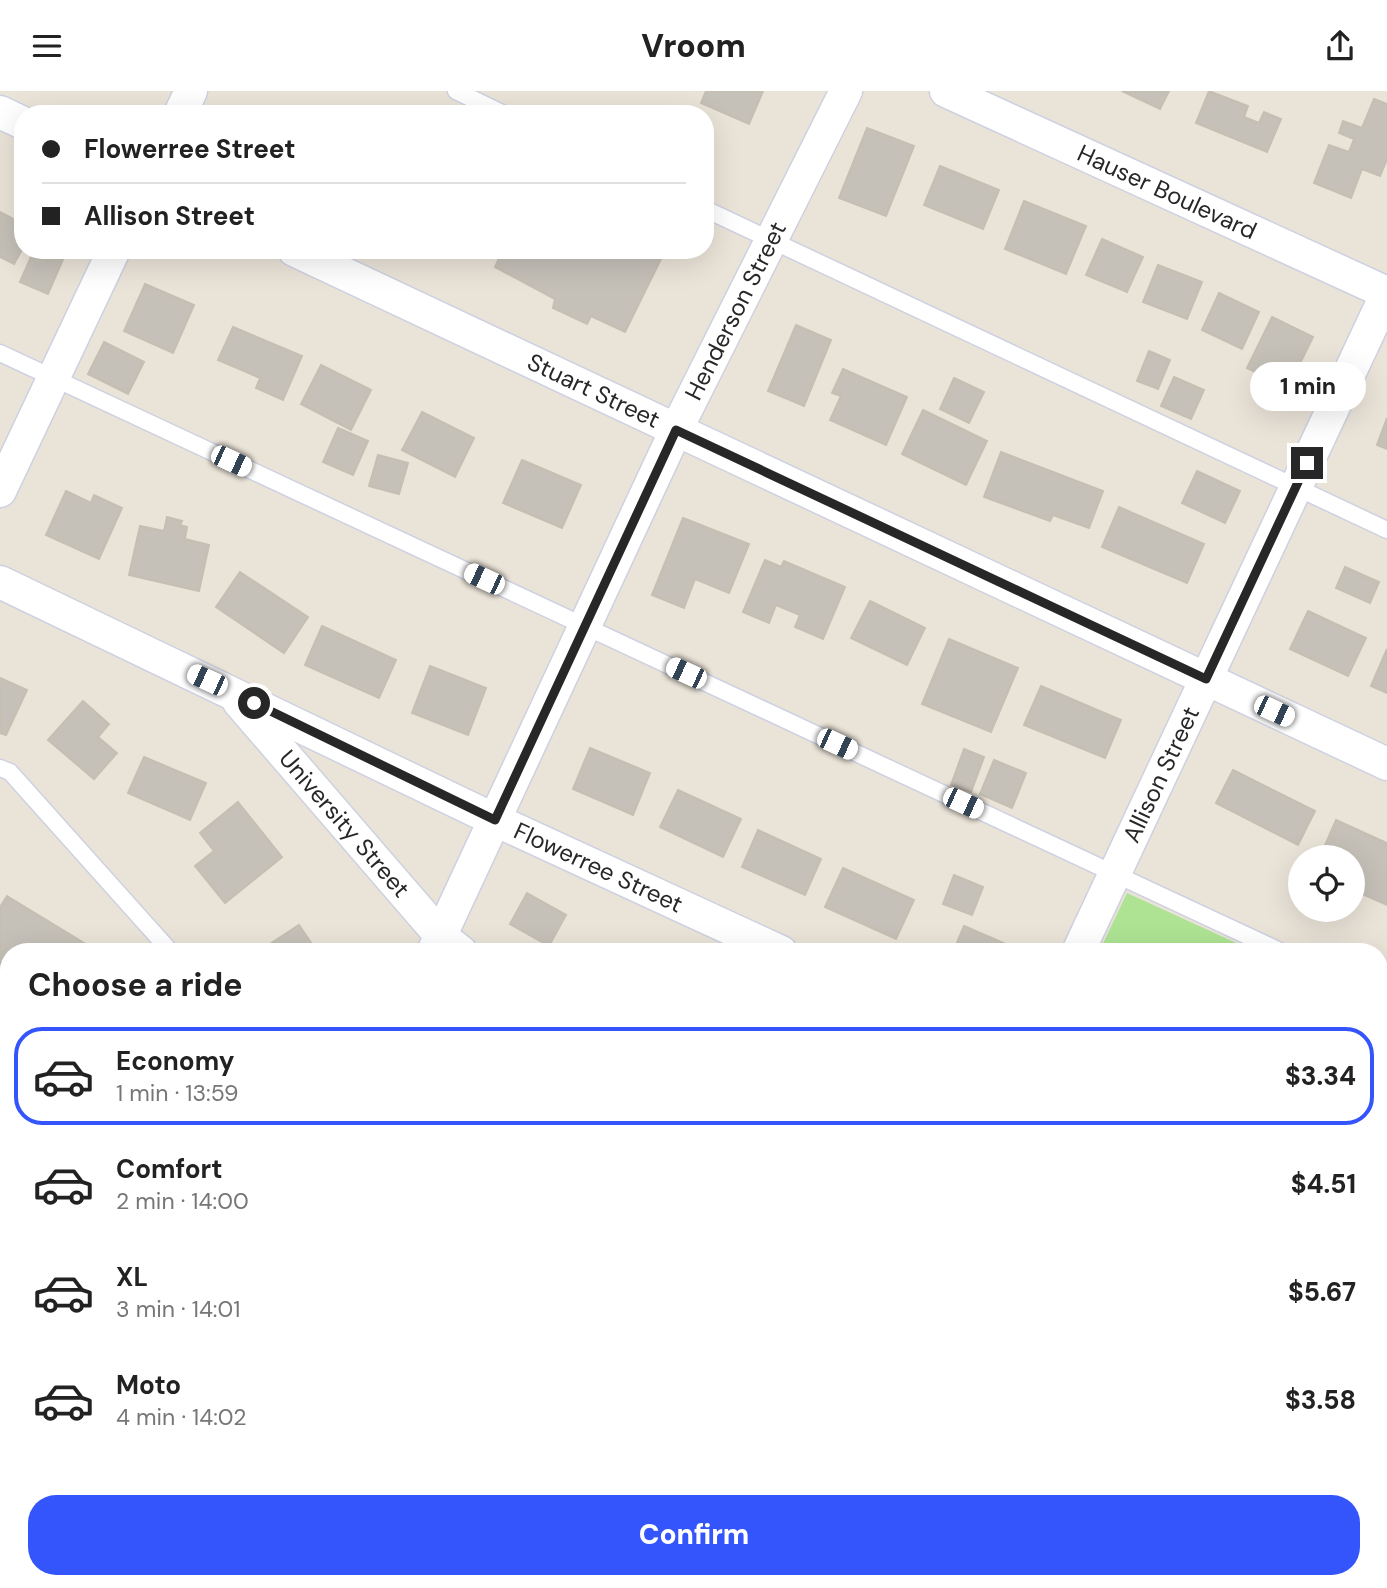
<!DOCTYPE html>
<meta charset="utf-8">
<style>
:root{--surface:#fff;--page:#f6f6f6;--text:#222;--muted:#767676;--line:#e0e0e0;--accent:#3455fc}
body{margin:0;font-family:"DM Sans",sans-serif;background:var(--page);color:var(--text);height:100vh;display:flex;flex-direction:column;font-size:26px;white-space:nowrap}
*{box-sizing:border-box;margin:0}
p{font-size:23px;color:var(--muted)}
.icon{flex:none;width:38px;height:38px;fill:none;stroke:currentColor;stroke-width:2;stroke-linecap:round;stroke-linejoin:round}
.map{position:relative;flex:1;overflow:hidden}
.sheet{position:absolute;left:0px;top:852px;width:1388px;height:646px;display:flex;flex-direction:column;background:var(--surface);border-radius:28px 28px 0 0;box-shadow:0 7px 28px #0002}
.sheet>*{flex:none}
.banner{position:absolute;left:14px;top:14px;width:700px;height:154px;border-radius:28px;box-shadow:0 7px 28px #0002;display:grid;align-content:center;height:154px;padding:0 28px;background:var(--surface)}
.buttons{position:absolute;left:1288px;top:754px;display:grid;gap:14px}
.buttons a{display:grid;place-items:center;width:77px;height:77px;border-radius:50%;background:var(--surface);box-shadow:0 7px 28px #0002;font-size:35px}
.end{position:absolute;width:32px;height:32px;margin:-16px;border:9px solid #272727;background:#fff;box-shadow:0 0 0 4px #fff}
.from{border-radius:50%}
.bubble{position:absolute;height:49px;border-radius:24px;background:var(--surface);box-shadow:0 7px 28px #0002;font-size:23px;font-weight:800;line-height:49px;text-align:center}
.car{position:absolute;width:21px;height:42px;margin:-21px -10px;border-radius:9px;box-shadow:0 0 5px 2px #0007;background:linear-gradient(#fff 24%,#345 0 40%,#fff 0 76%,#345 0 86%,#fff 0)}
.banner b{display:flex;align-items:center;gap:24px;height:66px;font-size:26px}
.banner b+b{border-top:2px solid var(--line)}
.banner i{width:18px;height:18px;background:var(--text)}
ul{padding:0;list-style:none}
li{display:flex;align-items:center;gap:21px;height:98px;margin:0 14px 10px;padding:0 14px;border:4px solid transparent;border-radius:28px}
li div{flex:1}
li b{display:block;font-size:26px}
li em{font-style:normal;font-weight:800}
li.active{border-color:var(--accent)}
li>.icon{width:63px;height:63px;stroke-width:1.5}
h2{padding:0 28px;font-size:32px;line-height:84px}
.primary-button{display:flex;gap:14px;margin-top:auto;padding:14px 28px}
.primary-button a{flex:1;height:80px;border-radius:28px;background:var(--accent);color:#fff;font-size:28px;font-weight:800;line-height:80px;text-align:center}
header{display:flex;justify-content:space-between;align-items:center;height:91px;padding:0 28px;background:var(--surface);font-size:32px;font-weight:800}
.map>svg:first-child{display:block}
</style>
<header><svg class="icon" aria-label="menu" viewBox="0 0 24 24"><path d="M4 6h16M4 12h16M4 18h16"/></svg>Vroom<svg class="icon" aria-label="share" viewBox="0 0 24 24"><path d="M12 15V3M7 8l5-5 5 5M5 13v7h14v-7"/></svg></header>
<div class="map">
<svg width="1387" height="1497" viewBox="0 0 1387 1497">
<rect width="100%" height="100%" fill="#eae3d8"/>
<path fill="#ade393" d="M1127,802l129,59h-157z
M1379,917l8,3v200l-8,-4z"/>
<path fill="#c5c0b8" stroke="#c5bfb2" stroke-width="2" d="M706,0h57l-14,33 -48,-21z
M1122,0h47l-9,18z
M1209,0l39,15 -4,11 15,6 5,-11 17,7 -14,33 -71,-29z
M1374,8l13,5v55l-7,17 -18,-7 -11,29 -37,-15 15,-38 20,7 5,-13 -15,-6 4,-12 19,7z
M867,37l47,18 -28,70 -47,-18z
M940,75l59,24 -16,39 -59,-24z
M1024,110l62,25 -20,48 -61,-25z
M0,121l23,12v24l-9,16 -14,-7z
M1102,148l41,18 -16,35 -41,-17z
M34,159h33l-19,44 -28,-12z
M503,159h151l9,5 -38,77 -34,-16 -4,8 -34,-16 2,-9 -60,-32z
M1158,174l44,17 -15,37 -44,-17z
M145,193l49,21 -21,48 -49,-22z
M1219,202l40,19 -17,37 -40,-19z
M1272,226l41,20 -25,51 -41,-20z
M796,234l35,15 -27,66 -36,-15z
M233,236l69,29 -19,44 -27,-12 4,-10 -42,-18z
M104,251l40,20 -16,32 -40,-20z
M1149,260l21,9 -12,29 -21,-8z
M321,274l50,25 -20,40 -50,-26z
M843,278l64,28 -21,48 -56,-25 11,-24 -9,-3z
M1174,286l30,13 -13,29 -30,-13z
M954,287l30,14 -15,31 -29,-14z
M923,319l64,31 -21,44 -64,-31z
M422,321l52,26 -19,39 -53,-27z
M1387,327v31l-10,-4z
M338,337l30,13 -15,34 -30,-13z
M1001,361l102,39 -14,37 -36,-13 -3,6 -66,-24z
M378,364l30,8 -9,31 -30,-8z
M522,369l59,25 -19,43 -59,-25z
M1197,380l43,20 -15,32 -43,-20z
M66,400l25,12 3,-8 28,13 -23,51 -53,-24z
M1119,416l85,37 -17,39 -85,-36z
M167,426l15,4 -2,4 7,2 -2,12 24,6 -10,46 -70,-16 11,-49 24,5z
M683,427l66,26 -20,49 -34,-14 -11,29 -32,-13z
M765,469l16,7 3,-6 61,26 -22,52 -28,-12 5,-12 -24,-10 -7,18 -26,-11z
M1345,476l34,15 -9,21 -34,-15z
M240,481l68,45 -24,36 -68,-46z
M870,510l55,27 -18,37 -56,-27z
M1308,520l58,27 -18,38 -58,-27z
M322,535l74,34 -17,38 -74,-33z
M949,548l69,29 -27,64 -69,-28z
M1387,558v44l-16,-7z
M430,575l56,22 -18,47 -56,-22z
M0,587l27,12 -21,45 -6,-2z
M1041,595l80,34 -16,38 -81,-33z
M83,610l26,23 -11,13 19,16 -23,26 -46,-39z
M590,657l60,25 -17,42 -60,-26z
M964,658l20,8 -13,35 -20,-7z
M144,666l62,26 -16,37 -62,-27z
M994,669l32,13 -14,35 -32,-14z
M1233,679l82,41 -17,34 -82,-42z
M678,699l63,29 -18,38 -63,-30z
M238,711l44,55 -57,46 -30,-37 19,-15 -14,-18z
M1336,729l51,23v62l-34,-15v-33h-33z
M758,739l63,29 -16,36 -63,-28z
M843,777l71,32 -18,39 -71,-32z
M954,784l29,12 -11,28 -29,-11z
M527,802l39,22 -17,31 -39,-22z
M7,805l82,50 -4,6h-76l-3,15 -6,-4v-56z
M299,834l17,25 -58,2z
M964,835l60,26h-71z
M1311,1489h32l10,8h-47z"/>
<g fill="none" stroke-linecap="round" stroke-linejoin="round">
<g stroke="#ced1e1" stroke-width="19">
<path id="lane" d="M456,0l48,23
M705,118l682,321
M0,262l1282,599
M0,677l10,4 161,180
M1379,907l8,3
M1084,1489l16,8"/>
</g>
<g stroke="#ced1e1" stroke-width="35">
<g id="street">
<path id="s1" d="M946,0l441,202"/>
<path d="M0,21l23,11"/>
<path d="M180,23l11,-23"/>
<path id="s2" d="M294,159l1093,514"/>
<path d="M0,400l114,-241"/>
<path id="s3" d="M0,491l495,238 286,132"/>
<path id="s4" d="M239,611l202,234 20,16"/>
<path id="s5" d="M433,861l243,-522 170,-339"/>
<path id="s6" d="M1078,861l309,-659"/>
<path d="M0,1007l9,10"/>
<path d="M1379,1139l8,4"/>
<path d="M0,1197l9,-7"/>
<path d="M0,1354l9,14"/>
<path d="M1379,1423l8,7"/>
<path d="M92,1489l7,8"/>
<path d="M567,1489l14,8"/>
<path d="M779,1497l3,-8"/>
</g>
</g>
<use href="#lane" stroke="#fff" stroke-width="16"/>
<use href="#street" stroke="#fff" stroke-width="32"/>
</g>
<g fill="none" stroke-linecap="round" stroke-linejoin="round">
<path stroke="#272727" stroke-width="9" d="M254,612l241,117 181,-390 530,249 101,-216"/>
</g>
<g text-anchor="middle" stroke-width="7" stroke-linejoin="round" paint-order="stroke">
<g font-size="24" fill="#272727" stroke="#fff">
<text dy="8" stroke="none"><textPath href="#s1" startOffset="243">Hauser Boulevard</textPath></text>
<text dy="8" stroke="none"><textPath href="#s5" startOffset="709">Henderson Street</textPath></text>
<text dy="8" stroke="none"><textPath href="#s2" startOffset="331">Stuart Street</textPath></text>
<text dy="8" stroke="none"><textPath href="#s6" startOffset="196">Allison Street</textPath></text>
<text dy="8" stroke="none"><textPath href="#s4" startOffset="161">University Street</textPath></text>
<text dy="8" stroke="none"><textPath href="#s3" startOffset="663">Flowerree Street</textPath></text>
</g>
</g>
</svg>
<div class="buttons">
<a><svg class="icon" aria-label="locate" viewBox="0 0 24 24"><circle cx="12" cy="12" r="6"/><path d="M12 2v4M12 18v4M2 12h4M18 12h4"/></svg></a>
</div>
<i class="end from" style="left:254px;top:612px"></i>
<i class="end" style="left:1307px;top:372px"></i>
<div class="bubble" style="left:1250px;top:271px;width:116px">1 min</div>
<i class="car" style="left:231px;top:370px;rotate:115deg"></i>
<i class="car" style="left:484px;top:488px;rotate:295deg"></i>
<i class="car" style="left:686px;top:582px;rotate:295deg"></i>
<i class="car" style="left:207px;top:589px;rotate:295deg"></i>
<i class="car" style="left:1274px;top:620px;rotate:115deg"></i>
<i class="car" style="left:837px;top:653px;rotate:115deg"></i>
<i class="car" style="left:963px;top:712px;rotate:115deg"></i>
<div class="banner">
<b><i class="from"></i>Flowerree Street</b>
<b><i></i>Allison Street</b>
</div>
<section class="sheet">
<h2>Choose a ride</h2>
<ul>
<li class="active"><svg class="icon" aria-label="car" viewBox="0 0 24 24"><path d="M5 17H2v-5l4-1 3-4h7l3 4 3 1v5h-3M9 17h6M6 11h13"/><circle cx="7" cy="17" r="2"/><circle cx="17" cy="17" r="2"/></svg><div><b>Economy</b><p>1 min · 13:59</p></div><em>$3.34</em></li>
<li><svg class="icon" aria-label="car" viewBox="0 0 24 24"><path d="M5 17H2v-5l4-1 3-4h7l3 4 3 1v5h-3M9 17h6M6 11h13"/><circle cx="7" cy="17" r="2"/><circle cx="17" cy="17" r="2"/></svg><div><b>Comfort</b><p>2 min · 14:00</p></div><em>$4.51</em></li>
<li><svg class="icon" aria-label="car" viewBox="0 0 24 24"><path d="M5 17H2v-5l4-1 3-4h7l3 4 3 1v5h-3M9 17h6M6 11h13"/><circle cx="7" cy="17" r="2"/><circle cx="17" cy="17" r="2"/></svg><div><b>XL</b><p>3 min · 14:01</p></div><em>$5.67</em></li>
<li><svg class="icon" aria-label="car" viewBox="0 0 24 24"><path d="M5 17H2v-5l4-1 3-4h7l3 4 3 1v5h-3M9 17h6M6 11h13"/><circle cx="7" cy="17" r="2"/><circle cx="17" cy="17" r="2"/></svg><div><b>Moto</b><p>4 min · 14:02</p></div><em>$3.58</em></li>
</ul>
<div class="primary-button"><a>Confirm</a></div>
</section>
</div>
